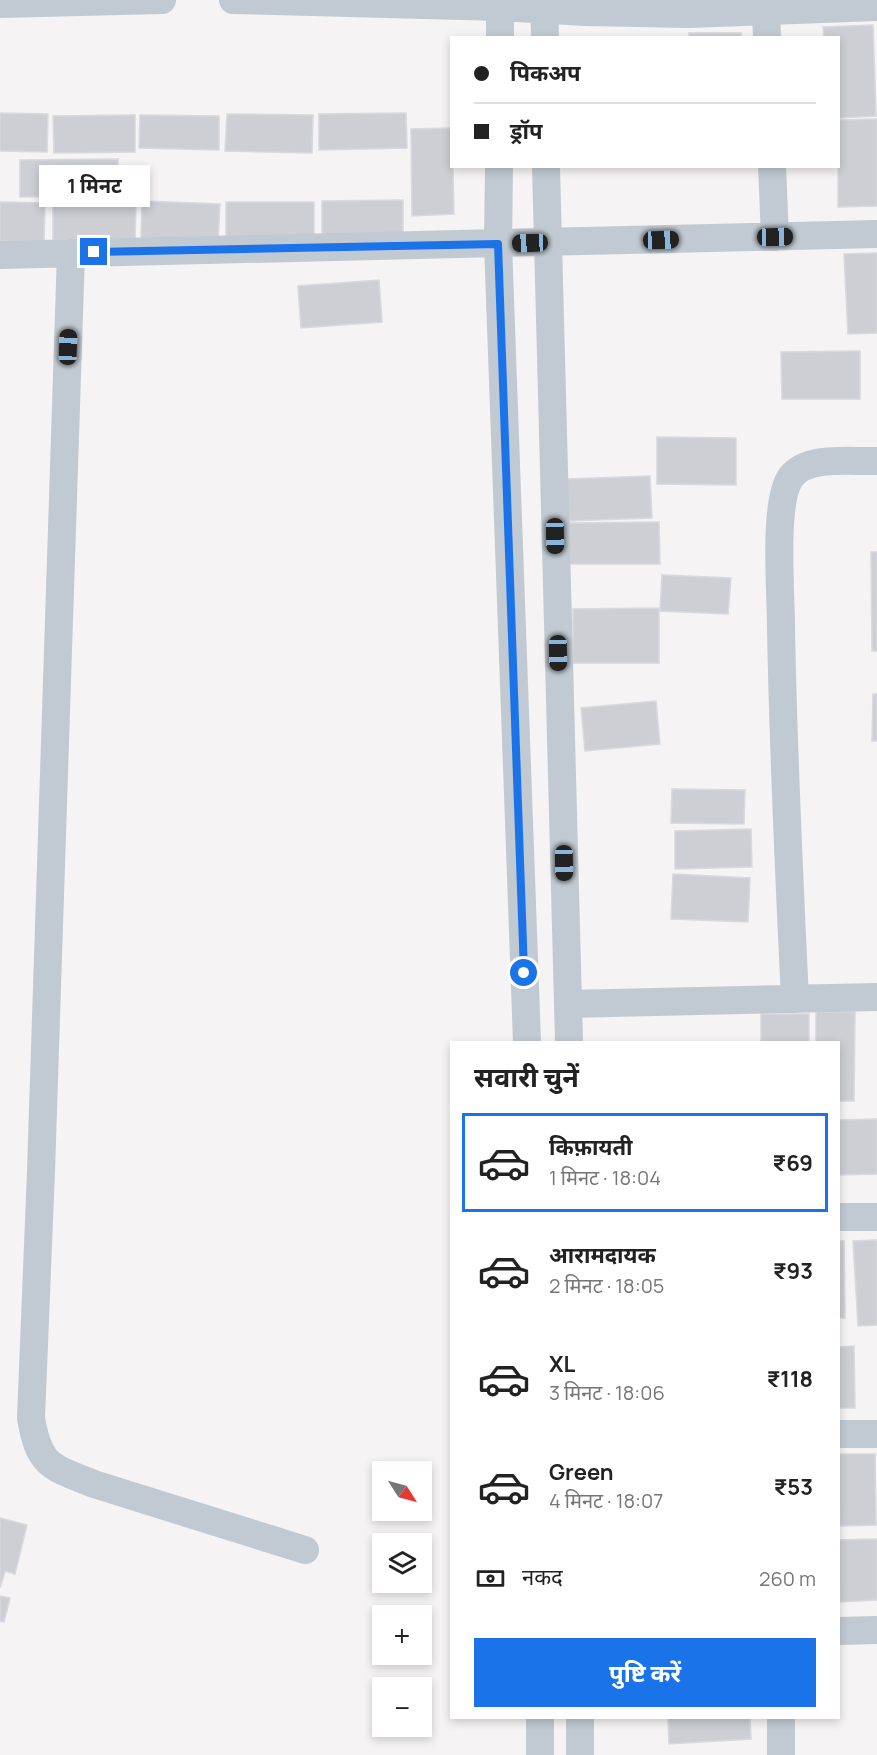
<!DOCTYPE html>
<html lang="hi">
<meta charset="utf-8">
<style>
:root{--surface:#fff;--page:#f2f2f2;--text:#222;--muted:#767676;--line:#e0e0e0;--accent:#1a73e8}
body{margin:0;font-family:Manrope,"Noto Sans Devanagari",sans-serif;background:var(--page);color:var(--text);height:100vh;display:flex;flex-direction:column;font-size:22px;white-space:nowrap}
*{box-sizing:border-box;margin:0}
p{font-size:20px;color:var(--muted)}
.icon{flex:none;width:33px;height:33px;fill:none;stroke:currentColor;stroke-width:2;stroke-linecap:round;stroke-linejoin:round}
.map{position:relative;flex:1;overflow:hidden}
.drawer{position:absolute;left:450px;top:1041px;width:390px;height:678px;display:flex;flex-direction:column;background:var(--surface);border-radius:0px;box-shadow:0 3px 9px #0003}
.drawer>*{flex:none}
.hud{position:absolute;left:450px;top:36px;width:390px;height:132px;border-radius:0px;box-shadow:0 3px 9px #0003;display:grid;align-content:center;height:132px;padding:0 24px;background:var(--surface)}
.needle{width:39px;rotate:126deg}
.buttons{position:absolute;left:372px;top:1461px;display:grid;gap:12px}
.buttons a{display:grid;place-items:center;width:60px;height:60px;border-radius:0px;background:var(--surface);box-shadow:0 3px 9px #0003;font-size:30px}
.end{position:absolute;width:27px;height:27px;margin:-14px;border:8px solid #1a73e8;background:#fff;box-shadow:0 0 0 3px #fff}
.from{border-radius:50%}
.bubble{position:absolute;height:42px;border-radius:0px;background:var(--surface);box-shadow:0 3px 9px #0003;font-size:20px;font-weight:700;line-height:42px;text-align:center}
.car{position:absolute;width:18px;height:36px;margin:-18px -9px;border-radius:8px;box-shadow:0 0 4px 2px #0007;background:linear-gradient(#222 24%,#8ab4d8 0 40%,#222 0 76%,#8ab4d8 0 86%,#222 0)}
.hud b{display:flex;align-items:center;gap:21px;height:57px;font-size:22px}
.hud b+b{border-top:2px solid var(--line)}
.hud i{width:15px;height:15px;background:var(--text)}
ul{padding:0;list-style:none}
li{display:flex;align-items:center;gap:18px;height:99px;margin:0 12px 9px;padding:0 12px;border:3px solid transparent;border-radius:0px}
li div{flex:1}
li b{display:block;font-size:22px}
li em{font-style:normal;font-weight:700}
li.active{border-color:var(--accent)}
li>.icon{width:54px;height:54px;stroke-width:1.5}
h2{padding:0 24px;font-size:27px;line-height:72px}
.pay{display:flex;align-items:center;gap:15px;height:66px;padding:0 24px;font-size:22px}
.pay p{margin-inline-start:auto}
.cta{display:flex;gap:12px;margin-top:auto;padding:12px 24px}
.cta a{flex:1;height:69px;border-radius:0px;background:var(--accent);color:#fff;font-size:24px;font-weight:700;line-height:69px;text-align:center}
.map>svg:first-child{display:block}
</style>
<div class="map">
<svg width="877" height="1755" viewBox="0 0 877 1755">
<rect width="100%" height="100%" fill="#f5f3f3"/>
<path fill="#cdcfd5" stroke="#d7d9de" stroke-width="1.5" d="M873,25l3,91 -38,2v-80h-14l-1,-11z
M689,33h52v5h-52z
M0,113l48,1 -1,38 -47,-1z
M406,113l1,35 -88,2v-36z
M227,114l86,1 -1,38 -87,-2z
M135,115v37l-81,1 -1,-37z
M140,115l79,1v34l-80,-2z
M877,119v87l-39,1v-87z
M452,128l2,86 -42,2 -1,-87z
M118,159v37l-98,1v-37z
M403,200v38l-81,1v-38z
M142,201l78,3 -2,37 -77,-3z
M0,202l45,1 -1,39 -44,-1z
M226,202h88v37h-88z
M53,204h83l-1,36h-82z
M877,253v80l-29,1 -4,-80z
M379,280l3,42 -81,6 -3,-42z
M860,351v48h-78l-1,-47z
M657,437l79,1v47l-79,-1z
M650,476l2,42 -84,3 -1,-42z
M659,522l1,42h-92v-41z
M871,552h6v99h-5z
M662,575l69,3 -3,36 -68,-3z
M659,608v55h-86v-54z
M873,694h4v47h-5z
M656,701l4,43 -75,7 -4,-43z
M672,789l73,1 -1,34 -73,-1z
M751,829l1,38 -77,2v-38z
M673,874l77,4 -2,44 -77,-3z
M816,1012h39l-1,89h-16v-59h-22z
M761,1014h48v28h-48z
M877,1119v55l-39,1v-55z
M877,1240v85l-19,1 -5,-85z
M838,1241h6l1,77h-7z
M854,1346l1,62h-17v-61z
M838,1454h37l1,71 -36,1z
M0,1518l27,7 -12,49 -10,-3 -5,17z
M877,1539v61l-37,2 -2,-62z
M0,1596l10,2 -6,24 -4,-1z
M668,1718h82l1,21 -82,5z"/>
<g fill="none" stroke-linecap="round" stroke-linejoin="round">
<path stroke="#c1cad2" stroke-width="28" d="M233,0l267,7 86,5 103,2 188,-7
M544,0l1,38
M0,4l162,-4
M766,11l1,27
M500,38v-38
M499,166l-1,78 29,798
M546,166l23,876
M772,166l3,71
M71,253l-30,918 -10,247c8,48 20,49 63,66l211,66
M0,255l877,-21
M795,999c-6,-124 -12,-249 -14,-373 0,-33 -8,-125 10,-149 16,-22 61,-15 86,-16
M568,1004l309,-7
M838,1217h39
M838,1434h39
M838,1631l39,-1
M540,1718v37
M580,1718v37
M781,1718v37"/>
</g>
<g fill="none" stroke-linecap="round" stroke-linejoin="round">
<path stroke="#1a73e8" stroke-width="8" d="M94,252l404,-8 26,729"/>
</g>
</svg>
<div class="buttons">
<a><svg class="needle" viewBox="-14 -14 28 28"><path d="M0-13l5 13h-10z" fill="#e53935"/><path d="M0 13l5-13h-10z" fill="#767676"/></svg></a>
<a><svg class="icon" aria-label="layers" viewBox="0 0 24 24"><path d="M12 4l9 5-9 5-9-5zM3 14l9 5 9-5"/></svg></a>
<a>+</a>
<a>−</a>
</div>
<i class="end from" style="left:524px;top:973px"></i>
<i class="end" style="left:94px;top:252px"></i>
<div class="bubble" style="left:39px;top:165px;width:111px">1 मिनट</div>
<i class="car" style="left:775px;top:237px;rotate:89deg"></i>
<i class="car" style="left:661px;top:240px;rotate:88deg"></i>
<i class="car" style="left:530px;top:243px;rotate:268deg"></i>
<i class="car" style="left:68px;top:347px;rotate:2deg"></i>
<i class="car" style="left:555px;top:536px;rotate:179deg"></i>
<i class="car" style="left:558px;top:653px;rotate:179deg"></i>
<i class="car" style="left:564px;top:863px;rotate:179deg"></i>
<div class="hud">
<b><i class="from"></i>पिकअप</b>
<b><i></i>ड्रॉप</b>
</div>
<section class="drawer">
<h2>सवारी चुनें</h2>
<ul>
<li class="active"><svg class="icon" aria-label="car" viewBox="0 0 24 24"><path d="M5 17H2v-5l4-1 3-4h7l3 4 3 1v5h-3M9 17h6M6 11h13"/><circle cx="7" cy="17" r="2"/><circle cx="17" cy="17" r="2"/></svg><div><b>किफ़ायती</b><p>1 मिनट · 18:04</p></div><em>₹69</em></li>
<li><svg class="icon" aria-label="car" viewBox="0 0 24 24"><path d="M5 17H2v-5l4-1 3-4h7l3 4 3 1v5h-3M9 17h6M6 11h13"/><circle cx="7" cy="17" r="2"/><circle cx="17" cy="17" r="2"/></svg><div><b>आरामदायक</b><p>2 मिनट · 18:05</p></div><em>₹93</em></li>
<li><svg class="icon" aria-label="car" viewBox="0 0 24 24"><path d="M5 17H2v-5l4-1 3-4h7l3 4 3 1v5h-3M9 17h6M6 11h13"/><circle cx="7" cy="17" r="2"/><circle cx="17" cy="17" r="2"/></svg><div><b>XL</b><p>3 मिनट · 18:06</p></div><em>₹118</em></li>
<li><svg class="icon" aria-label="car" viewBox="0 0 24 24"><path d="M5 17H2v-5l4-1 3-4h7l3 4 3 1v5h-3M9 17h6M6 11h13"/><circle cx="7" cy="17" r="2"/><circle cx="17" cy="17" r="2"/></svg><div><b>Green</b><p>4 मिनट · 18:07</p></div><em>₹53</em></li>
</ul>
<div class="pay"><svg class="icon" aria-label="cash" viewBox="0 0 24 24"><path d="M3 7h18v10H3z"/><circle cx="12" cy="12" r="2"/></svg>नकद<p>260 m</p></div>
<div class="cta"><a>पुष्टि करें</a></div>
</section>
</div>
